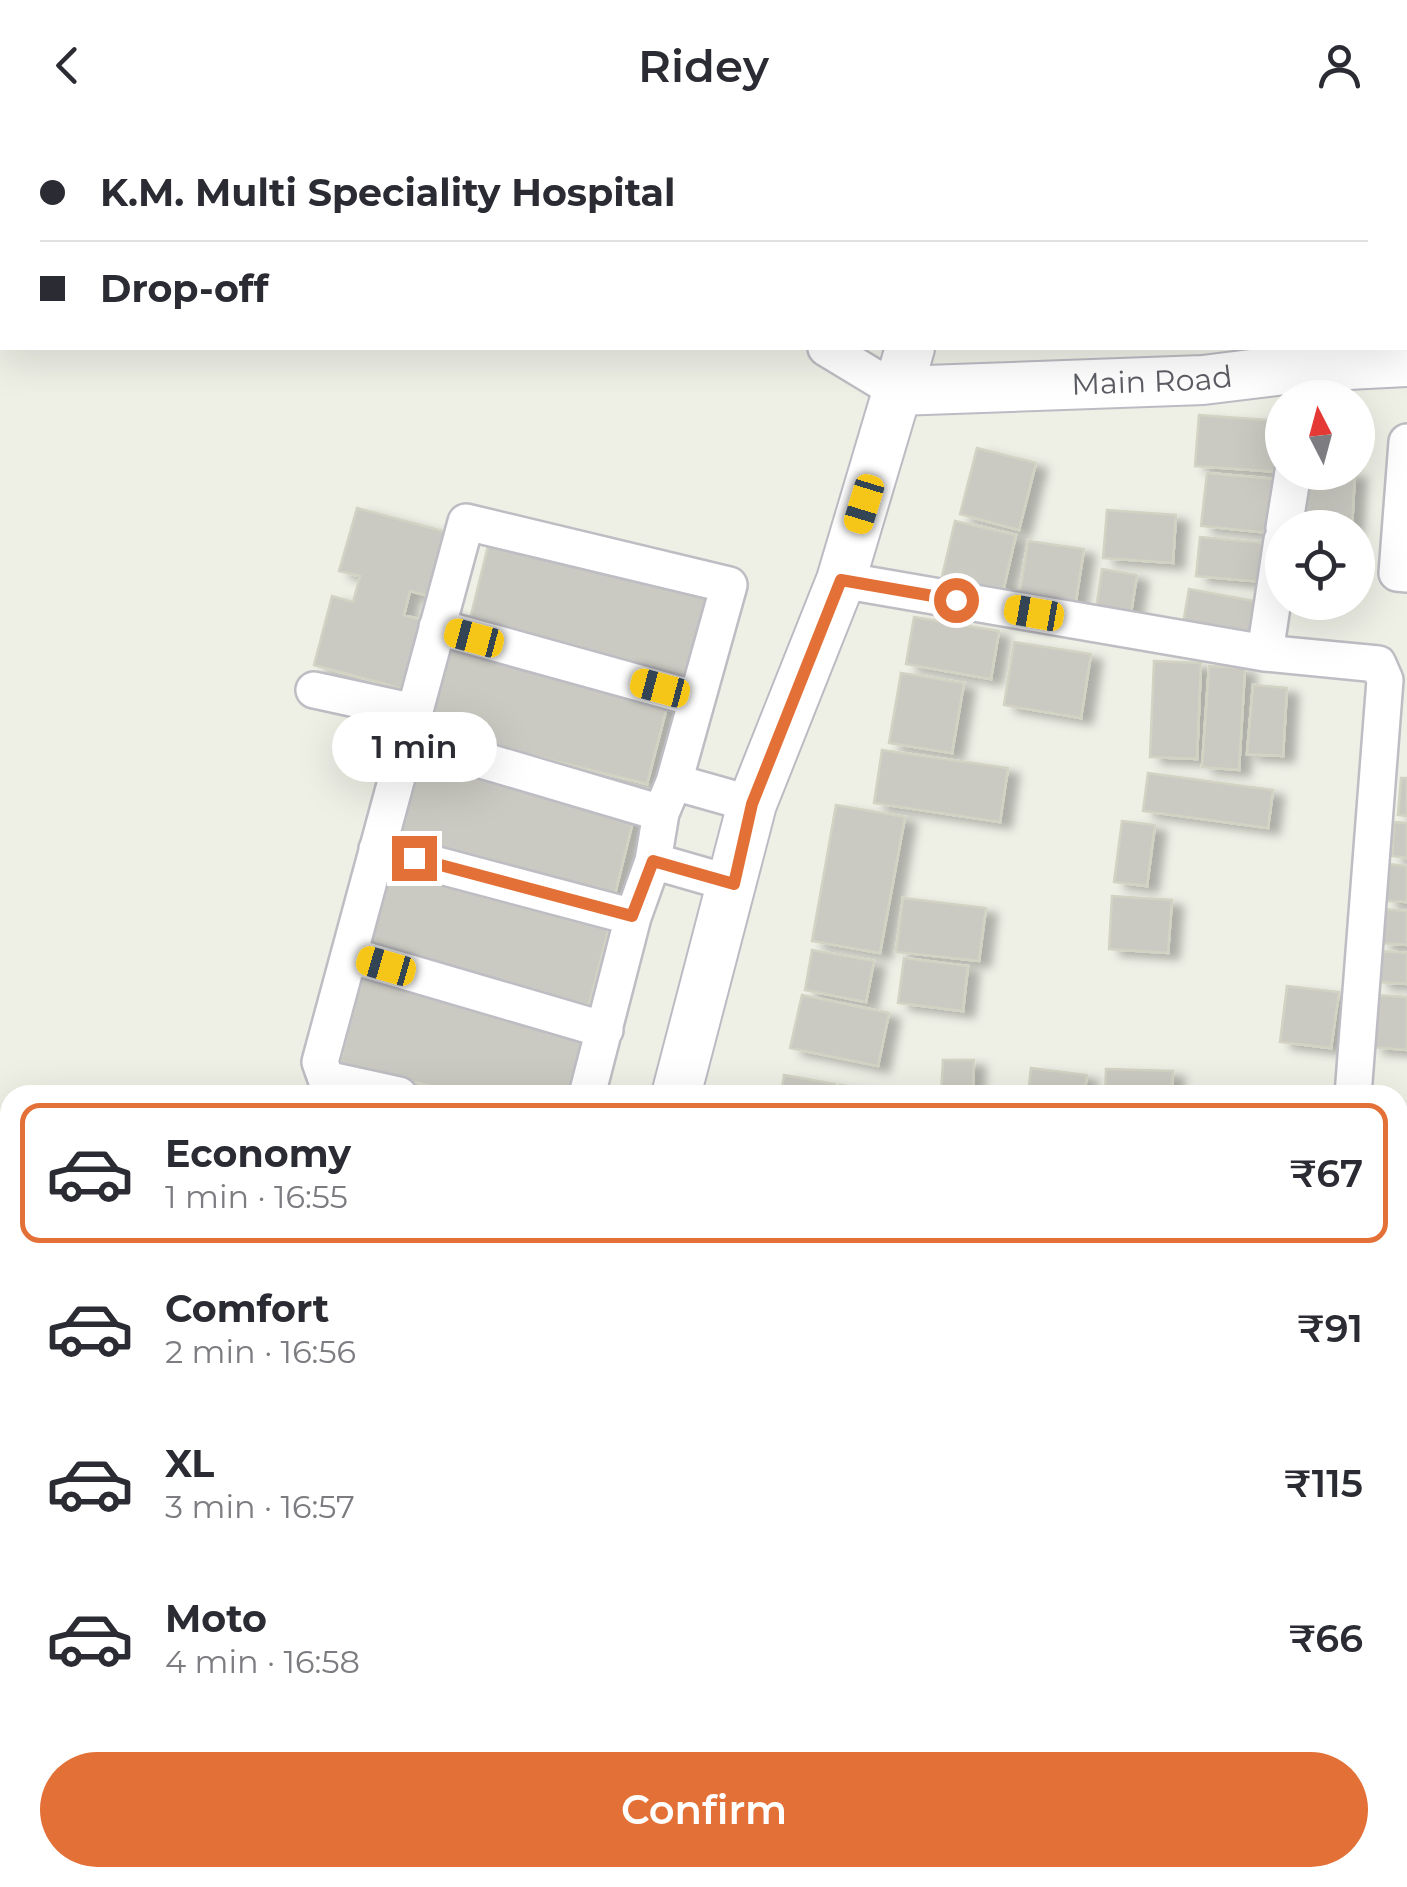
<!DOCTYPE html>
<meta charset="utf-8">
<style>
:root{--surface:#fff;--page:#f2f2f3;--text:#2b2b33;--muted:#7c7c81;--line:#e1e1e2;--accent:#e37137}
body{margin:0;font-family:Montserrat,sans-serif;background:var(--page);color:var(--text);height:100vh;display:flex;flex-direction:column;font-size:38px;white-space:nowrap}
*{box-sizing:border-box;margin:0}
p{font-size:32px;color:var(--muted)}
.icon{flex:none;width:55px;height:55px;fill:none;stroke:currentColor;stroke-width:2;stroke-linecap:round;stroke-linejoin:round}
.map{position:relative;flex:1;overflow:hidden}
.side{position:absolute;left:0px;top:955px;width:1408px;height:802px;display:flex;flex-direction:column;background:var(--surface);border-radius:30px 30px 0 0;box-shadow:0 10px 40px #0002}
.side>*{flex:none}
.top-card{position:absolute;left:0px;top:0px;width:1408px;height:220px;box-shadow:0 10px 40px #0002;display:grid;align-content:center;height:220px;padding:0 40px;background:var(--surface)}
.needle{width:65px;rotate:354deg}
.tools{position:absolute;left:1265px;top:250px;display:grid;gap:20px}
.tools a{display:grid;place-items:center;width:110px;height:110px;border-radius:50%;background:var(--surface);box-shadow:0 10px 40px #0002;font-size:50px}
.end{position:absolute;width:45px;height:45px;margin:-22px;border:12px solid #e37137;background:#fff;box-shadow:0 0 0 5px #fff}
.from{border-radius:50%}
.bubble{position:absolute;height:70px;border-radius:35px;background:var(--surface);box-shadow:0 10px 40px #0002;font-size:32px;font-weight:600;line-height:70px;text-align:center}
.car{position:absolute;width:30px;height:60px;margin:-30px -15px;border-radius:12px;box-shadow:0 0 8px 2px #0007;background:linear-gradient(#f5c518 24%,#345 0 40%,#f5c518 0 76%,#345 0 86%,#f5c518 0)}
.top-card b{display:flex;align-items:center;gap:35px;height:95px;font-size:38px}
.top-card b+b{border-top:2px solid var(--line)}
.top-card i{width:25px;height:25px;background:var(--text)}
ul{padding:18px 0 0;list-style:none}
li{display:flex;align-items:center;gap:30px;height:140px;margin:0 20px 15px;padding:0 20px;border:5px solid transparent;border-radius:20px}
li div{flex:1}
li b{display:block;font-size:38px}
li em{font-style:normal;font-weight:600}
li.current{border-color:var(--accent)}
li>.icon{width:90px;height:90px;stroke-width:1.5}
.cta{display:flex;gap:20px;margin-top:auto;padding:20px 40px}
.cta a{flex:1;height:115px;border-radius:60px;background:var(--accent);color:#fff;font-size:40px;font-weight:600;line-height:115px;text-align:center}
header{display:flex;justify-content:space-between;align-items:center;height:130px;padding:0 40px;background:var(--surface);font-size:45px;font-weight:600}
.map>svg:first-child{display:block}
</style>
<header><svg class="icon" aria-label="back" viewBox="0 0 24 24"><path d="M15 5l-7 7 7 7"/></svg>Ridey<svg class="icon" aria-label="person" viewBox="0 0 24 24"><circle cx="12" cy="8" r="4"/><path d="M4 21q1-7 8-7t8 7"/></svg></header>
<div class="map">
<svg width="1407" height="1757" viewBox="0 0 1407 1757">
<defs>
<filter id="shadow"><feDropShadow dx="11" dy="6" stdDeviation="5" flood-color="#0004"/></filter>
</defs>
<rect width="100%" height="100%" fill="#eeefe5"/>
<path fill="#cacac2" stroke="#d3d3c4" stroke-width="2.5" filter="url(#shadow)" d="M1199,285l83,6v51l-87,-6z
M977,318l59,15 -17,67 -59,-16z
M1306,342h49l-3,56 -49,-2z
M1207,343l67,6 -5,54 -68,-7z
M357,378l89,24 -17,64 -19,-5 -6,24 18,5 -19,69 -89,-24 18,-69 21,6 7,-26 -21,-5z
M1107,380l69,5 -3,48 -70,-5z
M955,391l61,14 -15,65 -61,-15z
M1200,407l66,6 -3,39 -67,-6z
M1028,411l56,8 -9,58 -56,-8z
M489,412l225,56 -21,85 -225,-56z
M1102,439l35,6 -8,51 -35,-5z
M1189,459l70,13 -7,40 -70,-12z
M914,487l85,14 -8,48 -85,-15z
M443,512l226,57 -22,85 -226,-56z
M1014,512l77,12 -10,64 -77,-13z
M1154,531l47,2 -4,96 -47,-2z
M1209,536l36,2 -6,102 -37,-3z
M901,543l63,10 -12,70 -63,-10z
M1253,555l34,3 -4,68 -36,-2z
M882,620l126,18 -8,54 -126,-19z
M411,623l225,56 -21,85 -226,-56z
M1148,643l125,17 -5,38 -125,-17z
M1401,648h6v38l-9,-1z
M836,675l69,12 -25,136 -68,-12z
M1122,691l33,4 -8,61 -33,-4z
M1394,692l13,1v35l-15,-2z
M386,733l225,56 -22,86 -225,-57z
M1388,734l19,2v36l-21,-1z
M1112,766l60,4 -4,53 -59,-4z
M903,768l83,10 -7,53 -83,-9z
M1383,779l24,2v34l-27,-2z
M812,820l62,11 -8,41 -61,-12z
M1380,821l27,2v31l-29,-2z
M904,828l64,8 -5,45 -65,-8z
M362,848l225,57 -15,60h-106l-126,-32z
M1287,856l52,6 -8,56 -51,-6z
M802,865l87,18 -11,53 -88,-18z
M1375,865l32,2v53l-35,-3z
M943,930h31l-1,35h-32z
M1031,938l56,7 -3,20 -56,-1z
M1106,939l67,2 -1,24h-67z
M784,945l51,9 -2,11h-52z
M839,955l62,7 -1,3h-63z
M1398,1013l9,1v83l-9,-1z
M1398,1145l9,1 -1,68h-8z
M1398,1220h8l-1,67h-7z
M3,1511h7v122h-10z
M1398,1531h9v53h-9z
M1403,1707l2,36 -7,1v-36z
M162,1748h31v9h-30z
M860,1748h61v9h-61z
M929,1748h45v9h-45z
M1014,1748h59v9h-59z"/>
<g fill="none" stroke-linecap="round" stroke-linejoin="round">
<g stroke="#bdbdc3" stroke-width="22">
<path id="lane" d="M690,0l4,2
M630,2l2,-2"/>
</g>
<g stroke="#bdbdc3" stroke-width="40">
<path id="street" d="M525,0l3,2
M355,2l3,-2
M0,17h2
M826,218l71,43
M1407,312l-10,131 10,1
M1284,398l9,-56
M841,450l424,73 113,11 7,16 -32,415
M437,497l260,72
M1265,523l17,-113
M314,560l101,22
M407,608l254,75
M674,652l78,22
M377,719l256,68
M653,731l80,23
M349,825l256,75
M399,965l-73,-16 -6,-17 146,-540 263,63 -55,197 -13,31 -8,48 -20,56 -46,178
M1398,1108h9
M1398,1310l9,1
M838,1748v9"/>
</g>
<g stroke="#bbbcc3" stroke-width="52">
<g id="secondary">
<path d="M973,2l1,-2"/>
<path id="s1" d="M897,261l306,-11 106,-13 98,-5"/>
<path d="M676,965l76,-291 89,-224 69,-232"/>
<path d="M0,1486h10"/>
<path d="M1308,1748l7,9"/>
</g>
</g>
<use href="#lane" stroke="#fff" stroke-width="18"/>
<use href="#street" stroke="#fff" stroke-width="35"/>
<use href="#secondary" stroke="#fff" stroke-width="48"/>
</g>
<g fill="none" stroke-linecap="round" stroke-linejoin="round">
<path stroke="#e37137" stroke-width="12" d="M414,728l218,58 21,-55 81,23 18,-80 89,-224 115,20"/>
</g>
<g text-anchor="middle" stroke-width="9" stroke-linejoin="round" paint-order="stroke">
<g font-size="30" fill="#5d5e65" stroke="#fff">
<text dy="10" stroke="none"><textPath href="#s1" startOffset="255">Main Road</textPath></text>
</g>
</g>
</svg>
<div class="tools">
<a><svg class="needle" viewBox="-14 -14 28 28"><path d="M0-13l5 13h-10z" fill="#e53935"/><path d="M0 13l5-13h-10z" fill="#7c7c81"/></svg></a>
<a><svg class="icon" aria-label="locate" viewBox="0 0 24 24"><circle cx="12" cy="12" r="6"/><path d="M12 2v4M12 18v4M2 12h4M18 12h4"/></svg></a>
</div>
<i class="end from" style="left:956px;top:470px"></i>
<i class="end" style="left:414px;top:728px"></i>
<div class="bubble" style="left:332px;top:582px;width:165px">1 min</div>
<i class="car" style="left:864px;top:374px;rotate:197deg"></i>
<i class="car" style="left:1034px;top:483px;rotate:280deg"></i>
<i class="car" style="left:474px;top:508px;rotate:285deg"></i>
<i class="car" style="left:660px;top:558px;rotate:285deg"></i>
<i class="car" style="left:386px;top:836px;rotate:286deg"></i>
<div class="top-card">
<b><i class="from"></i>K.M. Multi Speciality Hospital</b>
<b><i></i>Drop-off</b>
</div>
<section class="side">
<ul>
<li class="current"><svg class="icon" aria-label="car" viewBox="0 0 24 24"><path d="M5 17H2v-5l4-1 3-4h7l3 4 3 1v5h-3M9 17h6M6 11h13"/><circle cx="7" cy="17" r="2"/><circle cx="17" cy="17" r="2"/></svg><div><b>Economy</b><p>1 min · 16:55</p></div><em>₹67</em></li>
<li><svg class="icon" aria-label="car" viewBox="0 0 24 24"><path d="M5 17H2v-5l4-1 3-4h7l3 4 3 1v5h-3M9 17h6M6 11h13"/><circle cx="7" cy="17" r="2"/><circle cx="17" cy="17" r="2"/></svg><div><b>Comfort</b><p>2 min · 16:56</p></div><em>₹91</em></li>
<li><svg class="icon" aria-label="car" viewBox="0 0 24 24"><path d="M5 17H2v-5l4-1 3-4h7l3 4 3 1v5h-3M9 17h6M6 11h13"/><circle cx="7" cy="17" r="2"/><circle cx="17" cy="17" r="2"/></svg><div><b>XL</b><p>3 min · 16:57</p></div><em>₹115</em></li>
<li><svg class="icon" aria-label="car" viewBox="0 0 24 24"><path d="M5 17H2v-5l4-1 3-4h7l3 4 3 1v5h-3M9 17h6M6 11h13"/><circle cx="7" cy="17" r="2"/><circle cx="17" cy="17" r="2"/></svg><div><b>Moto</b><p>4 min · 16:58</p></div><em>₹66</em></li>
</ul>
<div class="cta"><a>Confirm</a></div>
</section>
</div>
